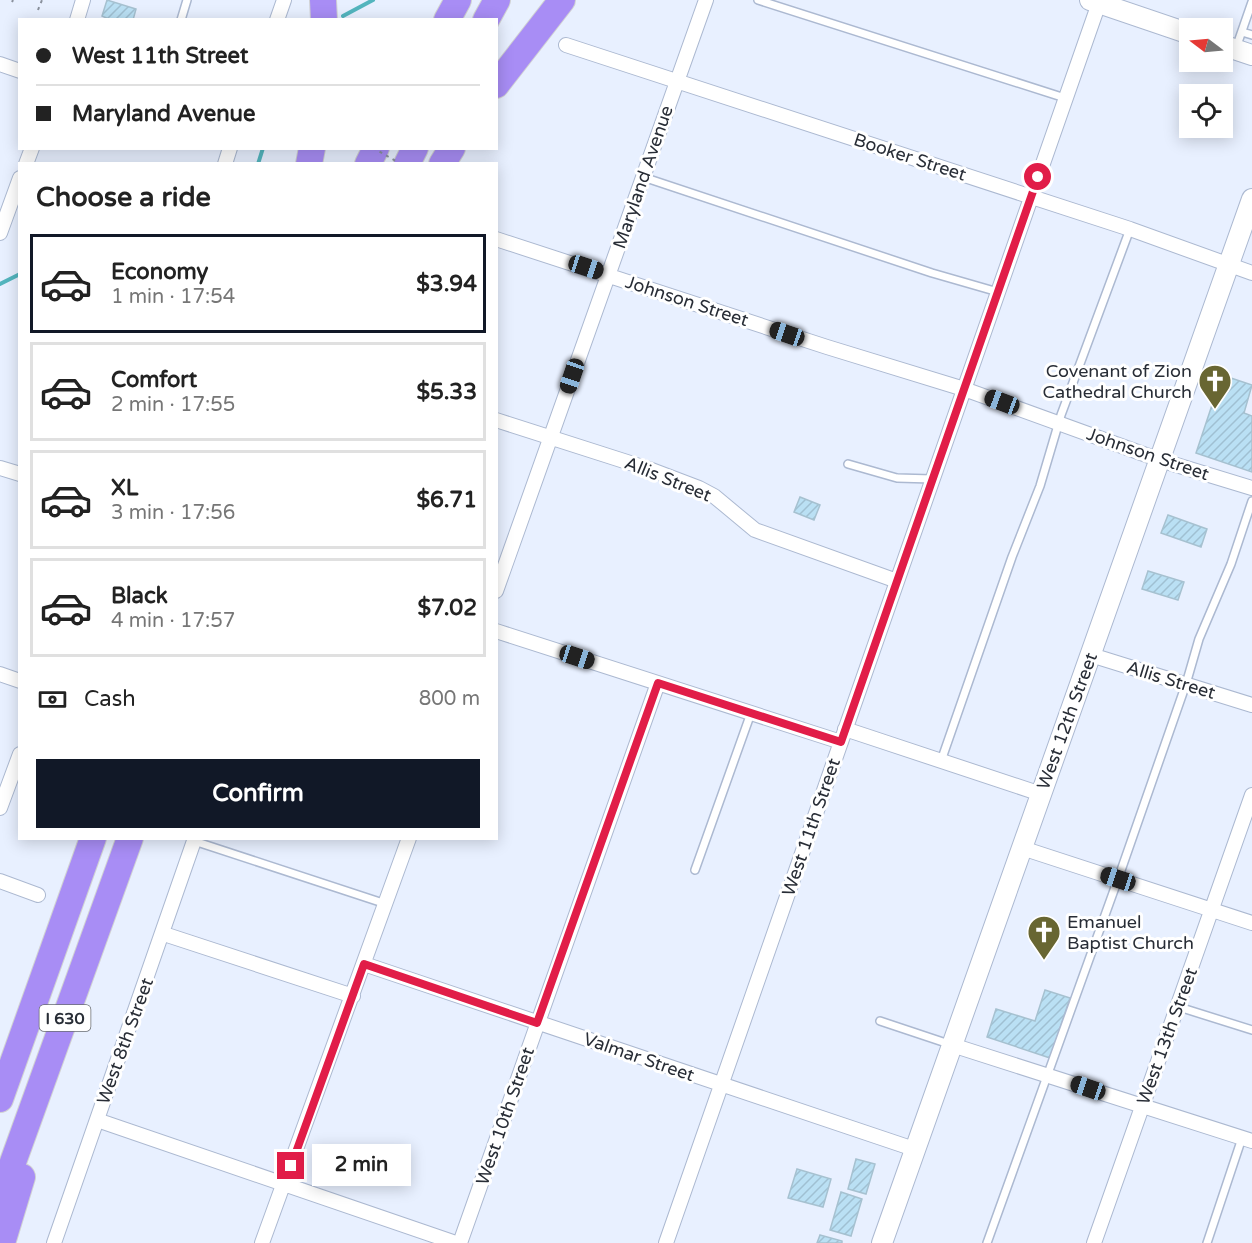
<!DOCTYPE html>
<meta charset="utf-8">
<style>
:root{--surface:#fff;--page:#f6f6f6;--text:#222;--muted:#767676;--line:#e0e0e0;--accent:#111827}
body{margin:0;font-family:"Varela Round",sans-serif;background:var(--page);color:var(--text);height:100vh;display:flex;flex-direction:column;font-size:22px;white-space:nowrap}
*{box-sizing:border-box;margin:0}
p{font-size:20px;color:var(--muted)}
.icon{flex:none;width:33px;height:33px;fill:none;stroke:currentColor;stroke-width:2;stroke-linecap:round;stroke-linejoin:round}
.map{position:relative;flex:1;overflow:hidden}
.side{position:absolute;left:18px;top:162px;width:480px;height:678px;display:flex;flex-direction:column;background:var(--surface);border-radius:0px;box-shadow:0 3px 15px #0003}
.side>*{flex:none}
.banner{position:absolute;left:18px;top:18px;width:480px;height:132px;border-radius:0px;box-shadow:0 3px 15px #0003;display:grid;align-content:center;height:132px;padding:0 18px;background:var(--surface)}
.needle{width:39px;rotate:286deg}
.tools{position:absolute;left:1179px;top:18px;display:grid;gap:12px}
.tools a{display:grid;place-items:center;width:54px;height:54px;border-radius:0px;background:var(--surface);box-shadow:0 3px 15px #0003;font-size:30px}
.end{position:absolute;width:27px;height:27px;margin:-14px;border:8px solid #e11d48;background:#fff;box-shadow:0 0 0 3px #fff}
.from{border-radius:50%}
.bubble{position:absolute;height:42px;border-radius:0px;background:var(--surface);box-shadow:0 3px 15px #0003;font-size:20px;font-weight:800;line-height:42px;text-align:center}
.car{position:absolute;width:18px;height:36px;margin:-18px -9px;border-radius:8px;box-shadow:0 0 4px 2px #0007;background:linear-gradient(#222 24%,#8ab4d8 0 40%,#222 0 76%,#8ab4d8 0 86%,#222 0)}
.banner b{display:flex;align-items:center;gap:21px;height:57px;font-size:22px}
.banner b+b{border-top:2px solid var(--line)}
.banner i{width:15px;height:15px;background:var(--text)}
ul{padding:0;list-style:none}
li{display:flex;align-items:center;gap:18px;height:99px;margin:0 12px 9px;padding:0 6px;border:3px solid var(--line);border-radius:0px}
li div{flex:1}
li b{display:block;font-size:22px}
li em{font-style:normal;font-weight:800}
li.on{border-color:var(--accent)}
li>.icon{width:54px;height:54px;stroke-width:1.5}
h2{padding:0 18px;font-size:27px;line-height:72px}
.pay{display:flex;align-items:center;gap:15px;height:66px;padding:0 18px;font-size:22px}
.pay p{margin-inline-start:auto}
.cta{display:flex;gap:12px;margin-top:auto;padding:12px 18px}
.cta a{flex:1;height:69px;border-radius:0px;background:var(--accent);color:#fff;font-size:24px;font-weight:800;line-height:69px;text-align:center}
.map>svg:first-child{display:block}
</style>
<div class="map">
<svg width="1252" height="1243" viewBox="0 0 1252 1243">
<defs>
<pattern id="building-hatch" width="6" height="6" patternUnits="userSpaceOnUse" patternTransform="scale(1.5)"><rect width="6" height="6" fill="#bae0f4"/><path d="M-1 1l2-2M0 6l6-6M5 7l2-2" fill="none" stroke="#a0c0d2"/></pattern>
</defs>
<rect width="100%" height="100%" fill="#e8f0ff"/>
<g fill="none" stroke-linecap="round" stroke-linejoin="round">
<path stroke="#53b5be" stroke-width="4" d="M343,16l30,-16
M258,164l5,-16
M0,284l20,-10"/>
</g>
<path fill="url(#building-hatch)" stroke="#a6c1d0" stroke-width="1.5" d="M107,0l29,9 -3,11h-22l-9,-4z
M1222,375l30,10 -8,28 8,3v56l-56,-19z
M800,497l20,8 -6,15 -20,-8z
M1168,515l39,14 -6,18 -40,-14z
M1148,571l36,11 -6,18 -36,-11z
M1045,990l25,8 -20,60 -63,-21 9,-28 39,12z
M856,1159l19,5 -9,30 -18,-5z
M797,1169l34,10 -8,28 -35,-9z
M841,1192l21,7 -11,37 -21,-6z
M820,1235l22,6v2h-25z"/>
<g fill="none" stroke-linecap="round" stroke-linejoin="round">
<g stroke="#acb9d1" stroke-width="10">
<path id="service" d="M758,0l307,98
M181,20l6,-20
M1242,32l10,3
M1236,48l16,-46
M643,177l289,96 66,19
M848,464l49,14 35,1
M941,761l71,-204 28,-71 21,-71 69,-186
M194,841l192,63
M695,870l56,-157
M1179,1007l73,23
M880,1021l69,23
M987,1243l131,-364 68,-195 13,-45 32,-75 21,-63
M1207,1243l35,-105"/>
</g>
<g stroke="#acb9d1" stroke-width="16">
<path id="minor" d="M77,20l6,-20
M277,20l7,-20
M566,45l564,184 122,44
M0,64l20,7
M26,164l6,-16
M225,164l5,-16
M0,233l20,-55
M496,239l331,108 137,42 196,71 92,28
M496,420l153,49 50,19 15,8 41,34 142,51
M0,468l20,6
M496,591l210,-591
M496,631l345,111
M1091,655l161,50
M0,674l20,7
M845,729l196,65
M0,808l20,-54
M1022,848l230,75
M0,881l38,14
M164,934l189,62
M364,964l550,185
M952,1045l300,96
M97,1120l359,123
M54,1243l141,-405
M262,1243l147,-405
M460,1243l198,-560
M666,1243l433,-1240
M1094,1243l158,-448"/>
</g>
<g stroke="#acb9d1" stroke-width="22">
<path id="secondary" d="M1090,0l100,34
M1222,45l30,10
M882,1243l370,-1044"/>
</g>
<g stroke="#d0d1d3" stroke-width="28">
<path id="motorway" d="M323,0l1,20
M447,20l11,-20
M486,20l11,-20
M496,85l66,-85
M309,164l3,-16
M368,164l8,-16
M407,164l8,-16
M442,164l10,-16
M0,1099l93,-261
M0,1198l130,-360
M2,1243l20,-66"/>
</g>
<path stroke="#8a919d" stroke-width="2" stroke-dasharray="3 4.5" stroke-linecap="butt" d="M12,2l1,-2
M38,10l4,-10"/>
<use href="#service" stroke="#fff" stroke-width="7"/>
<use href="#minor" stroke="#fff" stroke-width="14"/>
<use href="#secondary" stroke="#fff" stroke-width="20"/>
<use href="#motorway" stroke="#a88df5" stroke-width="26"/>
<path stroke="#8a919d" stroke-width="2" stroke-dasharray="3 4.5" stroke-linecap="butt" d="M373,148l28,16"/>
</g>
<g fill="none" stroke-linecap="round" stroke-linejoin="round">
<path stroke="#e11d48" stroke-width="8" d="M291,1166l73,-202 173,59 121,-340 183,59 197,-565"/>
</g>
<defs>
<g id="church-pin" transform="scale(1.725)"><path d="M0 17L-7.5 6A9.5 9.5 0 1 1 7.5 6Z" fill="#686632" stroke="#fff"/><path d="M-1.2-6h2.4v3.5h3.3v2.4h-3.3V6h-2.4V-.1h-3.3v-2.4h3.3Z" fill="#fff"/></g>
</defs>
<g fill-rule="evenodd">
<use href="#church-pin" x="1215" y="381"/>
<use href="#church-pin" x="1044" y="932"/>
</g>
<g text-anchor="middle" stroke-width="6" stroke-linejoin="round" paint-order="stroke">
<rect fill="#fff" stroke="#686c72" stroke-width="1.5" x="39.5" y="1005" width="51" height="26" rx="4.5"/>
<g font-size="16" font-weight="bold" fill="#282d36">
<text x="65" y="1024">I 630</text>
</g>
<g font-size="18" fill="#282d36" stroke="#fff">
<text transform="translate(910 157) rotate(18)" y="6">Booker Street</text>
<text transform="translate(643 177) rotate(-71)" y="6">Maryland Avenue</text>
<text transform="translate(687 301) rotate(18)" y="6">Johnson Street</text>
<text transform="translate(1148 454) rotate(19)" y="6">Johnson Street</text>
<text transform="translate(668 479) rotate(22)" y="6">Allis Street</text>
<text transform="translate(1171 680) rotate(17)" y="6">Allis Street</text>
<text transform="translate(1067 721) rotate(-70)" y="6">West 12th Street</text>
<text transform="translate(811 827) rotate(-71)" y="6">West 11th Street</text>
<text transform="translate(1167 1036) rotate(-70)" y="6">West 13th Street</text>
<text transform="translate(125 1041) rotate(-70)" y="6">West 8th Street</text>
<text transform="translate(639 1057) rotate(19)" y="6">Valmar Street</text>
<text transform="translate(505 1116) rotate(-71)" y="6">West 10th Street</text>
</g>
<g font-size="18" fill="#282d36" stroke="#fff" text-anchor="end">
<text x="1192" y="377">Covenant of Zion<tspan x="1192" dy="21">Cathedral Church</tspan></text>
<text x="1067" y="928" text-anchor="start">Emanuel<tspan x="1067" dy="21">Baptist Church</tspan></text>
</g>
</g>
</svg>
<div class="tools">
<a><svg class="needle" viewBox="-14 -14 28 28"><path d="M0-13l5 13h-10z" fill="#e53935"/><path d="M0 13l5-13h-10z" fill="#767676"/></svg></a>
<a><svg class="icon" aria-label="locate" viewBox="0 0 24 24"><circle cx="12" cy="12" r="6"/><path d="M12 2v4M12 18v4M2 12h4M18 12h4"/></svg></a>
</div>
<i class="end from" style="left:1038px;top:177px"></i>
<i class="end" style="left:291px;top:1166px"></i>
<div class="bubble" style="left:312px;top:1144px;width:99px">2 min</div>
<i class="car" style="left:586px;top:267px;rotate:108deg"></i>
<i class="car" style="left:787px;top:334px;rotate:289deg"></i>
<i class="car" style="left:572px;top:376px;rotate:199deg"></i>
<i class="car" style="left:1002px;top:402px;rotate:290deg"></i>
<i class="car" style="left:577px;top:657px;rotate:108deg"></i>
<i class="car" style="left:1118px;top:879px;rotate:288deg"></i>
<i class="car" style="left:1088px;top:1088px;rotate:289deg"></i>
<div class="banner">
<b><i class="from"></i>West 11th Street</b>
<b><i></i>Maryland Avenue</b>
</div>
<section class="side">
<h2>Choose a ride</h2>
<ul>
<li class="on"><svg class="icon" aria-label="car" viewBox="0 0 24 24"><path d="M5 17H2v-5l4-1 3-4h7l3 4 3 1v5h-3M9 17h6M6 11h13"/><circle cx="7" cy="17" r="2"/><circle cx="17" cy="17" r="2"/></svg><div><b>Economy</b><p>1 min · 17:54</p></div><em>$3.94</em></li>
<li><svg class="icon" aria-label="car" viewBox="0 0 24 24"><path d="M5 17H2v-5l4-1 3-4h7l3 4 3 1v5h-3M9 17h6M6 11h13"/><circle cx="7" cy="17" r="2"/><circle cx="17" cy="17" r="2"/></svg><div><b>Comfort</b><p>2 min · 17:55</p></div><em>$5.33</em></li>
<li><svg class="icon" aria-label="car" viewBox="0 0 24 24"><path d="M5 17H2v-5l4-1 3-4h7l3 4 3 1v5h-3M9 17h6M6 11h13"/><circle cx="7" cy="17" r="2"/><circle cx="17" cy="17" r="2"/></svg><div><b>XL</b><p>3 min · 17:56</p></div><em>$6.71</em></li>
<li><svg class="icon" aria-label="car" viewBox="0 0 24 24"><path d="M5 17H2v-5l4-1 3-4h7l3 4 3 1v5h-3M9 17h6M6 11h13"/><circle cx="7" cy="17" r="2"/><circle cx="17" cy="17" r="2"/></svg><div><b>Black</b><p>4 min · 17:57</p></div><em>$7.02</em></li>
</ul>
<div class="pay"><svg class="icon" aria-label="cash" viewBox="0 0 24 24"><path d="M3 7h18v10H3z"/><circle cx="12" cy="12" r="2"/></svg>Cash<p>800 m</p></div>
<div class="cta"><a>Confirm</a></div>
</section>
</div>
